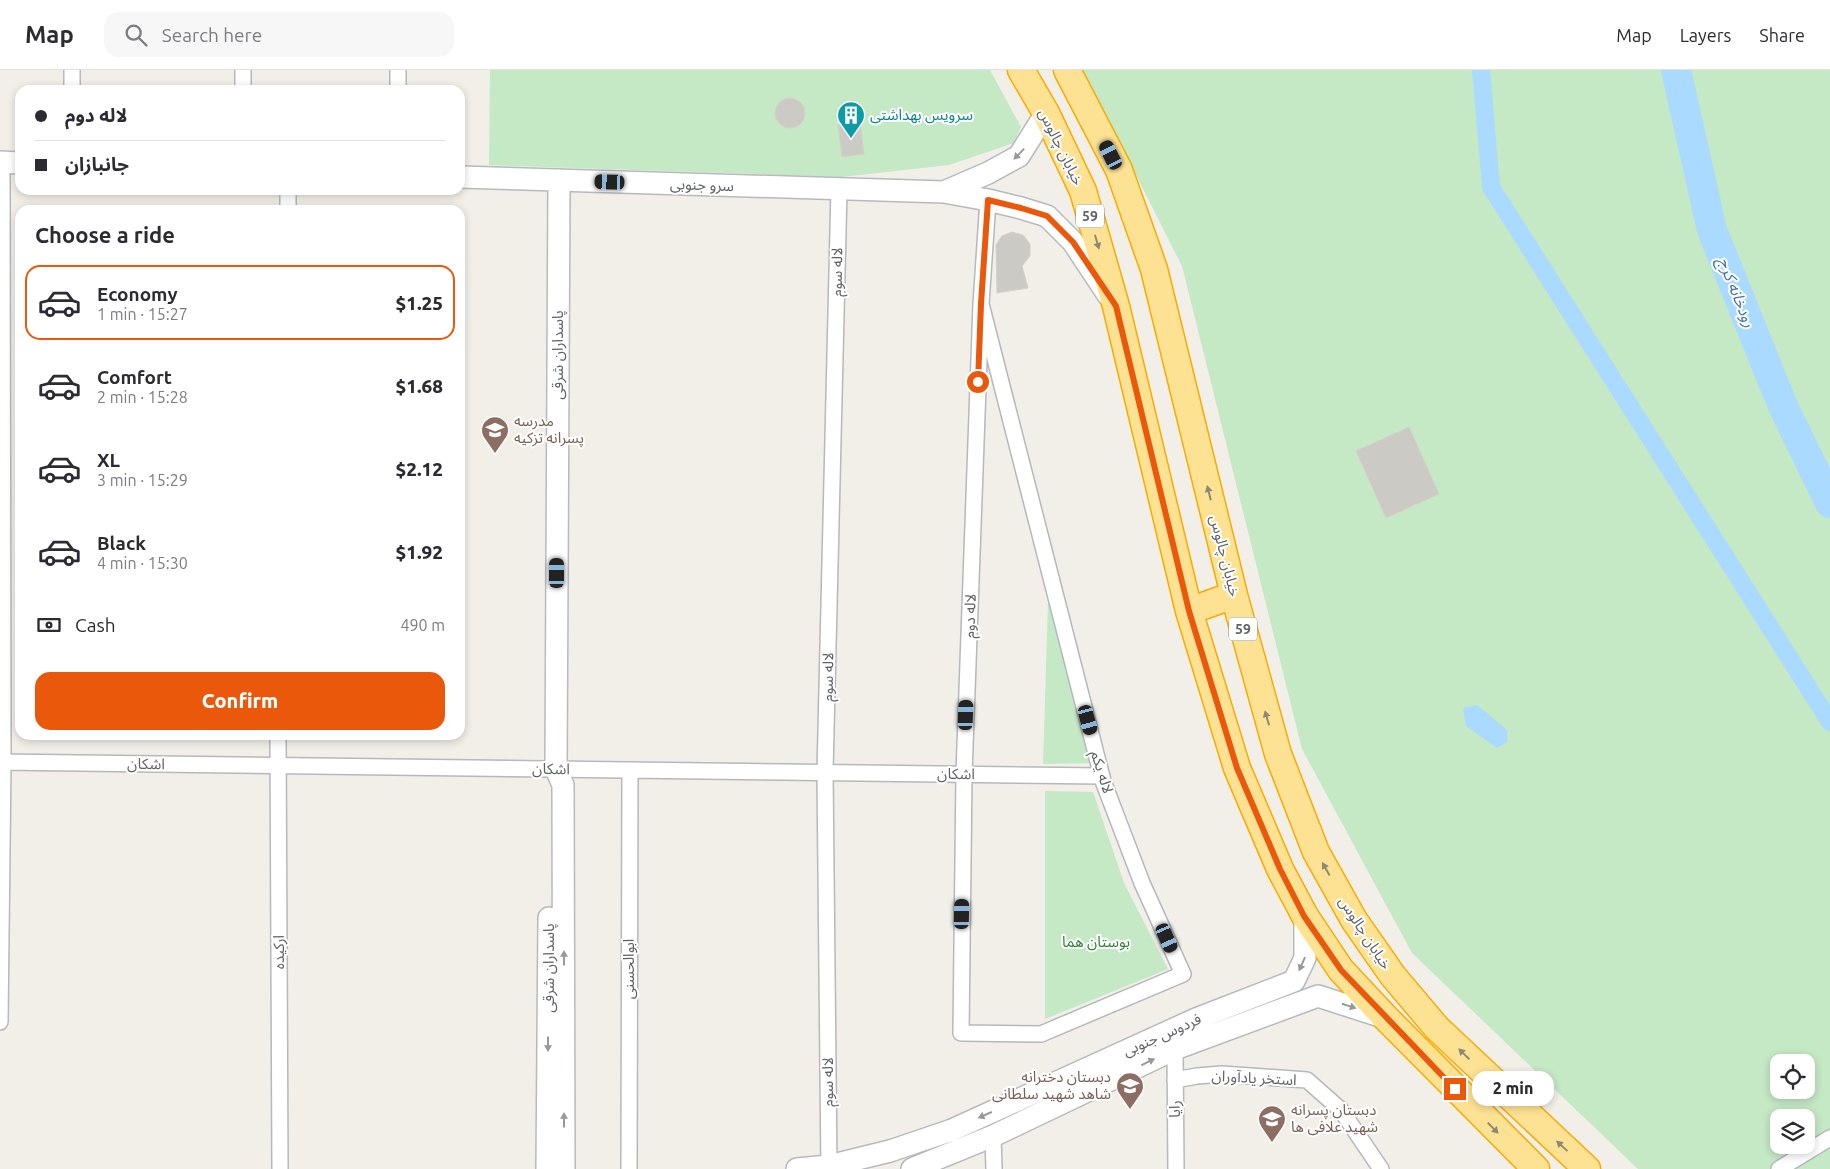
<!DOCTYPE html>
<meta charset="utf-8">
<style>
:root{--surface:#fff;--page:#f7f7f7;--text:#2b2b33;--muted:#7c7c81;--line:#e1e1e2;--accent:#ea580c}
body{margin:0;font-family:Ubuntu,"Noto Sans Arabic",sans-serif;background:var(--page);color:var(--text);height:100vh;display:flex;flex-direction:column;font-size:19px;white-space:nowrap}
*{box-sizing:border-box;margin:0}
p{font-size:16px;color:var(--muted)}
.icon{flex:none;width:28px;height:28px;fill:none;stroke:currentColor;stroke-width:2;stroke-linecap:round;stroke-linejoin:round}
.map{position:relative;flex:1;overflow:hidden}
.sheet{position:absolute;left:15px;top:135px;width:450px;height:535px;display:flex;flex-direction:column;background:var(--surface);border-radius:15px;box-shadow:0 2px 8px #0003}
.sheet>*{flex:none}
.guide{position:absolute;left:15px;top:15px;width:450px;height:110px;border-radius:15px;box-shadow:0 2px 8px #0003;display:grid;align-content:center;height:110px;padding:0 20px;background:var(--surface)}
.controls{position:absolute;left:1770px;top:984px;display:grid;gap:10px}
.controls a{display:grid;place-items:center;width:45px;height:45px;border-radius:10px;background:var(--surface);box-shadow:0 2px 8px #0003;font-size:25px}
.end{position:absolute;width:22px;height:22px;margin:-11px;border:6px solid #ea580c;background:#fff;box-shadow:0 0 0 2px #fff}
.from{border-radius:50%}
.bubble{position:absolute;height:35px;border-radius:15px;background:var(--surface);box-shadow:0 2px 8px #0003;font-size:16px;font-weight:800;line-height:35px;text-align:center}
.car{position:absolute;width:15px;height:30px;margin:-15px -8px;border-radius:6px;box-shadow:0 0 4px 1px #0007;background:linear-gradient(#222 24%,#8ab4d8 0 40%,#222 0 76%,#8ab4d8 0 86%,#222 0)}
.guide b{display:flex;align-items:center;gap:18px;height:48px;font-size:19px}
.guide b+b{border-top:1px solid var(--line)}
.guide i{width:12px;height:12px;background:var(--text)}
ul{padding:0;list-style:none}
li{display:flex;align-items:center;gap:15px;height:75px;margin:0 10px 8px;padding:0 10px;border:2px solid transparent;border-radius:15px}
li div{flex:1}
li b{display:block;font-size:19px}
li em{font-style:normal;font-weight:800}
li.active{border-color:var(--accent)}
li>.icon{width:45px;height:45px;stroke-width:1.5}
h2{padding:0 20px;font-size:22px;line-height:60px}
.pay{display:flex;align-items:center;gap:12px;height:55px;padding:0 20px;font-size:19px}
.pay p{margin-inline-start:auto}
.action{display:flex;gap:10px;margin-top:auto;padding:10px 20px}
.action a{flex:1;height:58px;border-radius:15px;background:var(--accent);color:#fff;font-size:20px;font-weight:800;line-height:58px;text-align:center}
header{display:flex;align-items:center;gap:30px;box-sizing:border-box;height:70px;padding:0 25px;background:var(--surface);border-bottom:1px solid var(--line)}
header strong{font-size:24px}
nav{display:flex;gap:28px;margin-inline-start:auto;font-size:18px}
.search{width:350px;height:45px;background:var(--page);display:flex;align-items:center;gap:12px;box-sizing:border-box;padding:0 18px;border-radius:15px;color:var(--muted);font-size:19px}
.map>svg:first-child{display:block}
</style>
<header>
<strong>Map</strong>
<div class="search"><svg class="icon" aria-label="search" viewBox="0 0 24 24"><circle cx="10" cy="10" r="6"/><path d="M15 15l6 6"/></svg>Search here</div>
<nav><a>Map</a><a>Layers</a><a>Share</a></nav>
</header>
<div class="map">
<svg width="1830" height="1099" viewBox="0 0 1830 1099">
<rect width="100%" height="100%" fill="#f1efe8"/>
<path fill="#c5e8c5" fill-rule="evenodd" d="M490,0h500l31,57 -7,16 -65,22 -107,12 -353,-12z
M1083,0h747v1099h-192l-226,-216 -110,-204 -120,-483zM1779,992h27v28h-27zM1779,1048h27v27h-27z
M1049,500l46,193 -52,1z
M1045,721l48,1 31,91 44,86 -123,50z"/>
<path fill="#aadaff" d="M1477,635l30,25v12l-10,6 -31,-22 -3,-18z"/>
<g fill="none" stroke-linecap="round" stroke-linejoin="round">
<path stroke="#aadaff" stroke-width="18" d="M1481,0l10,117 339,535"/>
<path stroke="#aadaff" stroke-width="30" d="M1676,0l36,160 70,174 48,99"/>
</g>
<path fill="#cccac5" stroke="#d6d1c6" d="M775 43a15 15 0 1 1 30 0a15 15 0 1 1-30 0Z
M860,52l4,32 -22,3 -4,-32z
M1012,162l11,3 7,9v12l-8,10 6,22 -31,5 -1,-48 6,-9z
M1409,357l30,67 -53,24 -30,-67z"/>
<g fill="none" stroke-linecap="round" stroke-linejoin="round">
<g stroke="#b5b8bc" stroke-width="18">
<path id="street" d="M243,0v20
M398,0v20
M72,20v-20
M288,140v-20
M981,234l122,477 39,102 41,91 -142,60 -80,-1 3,-259 17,-470 7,-104
M278,665l2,434
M0,692l1102,14
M0,952l3,-260 -1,-600
M1175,979l1,120
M1175,1010l22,-4 25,-2 85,6 34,30 40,59
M993,1066l1,33
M629,1099l1,-399
M829,1099l-4,-397 14,-583
M1779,1099l51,-31"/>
</g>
<g stroke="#b6babf" stroke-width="24">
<path id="secondary" d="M0,92l20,1
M460,107l484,15 44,8 33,8 26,8 26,26 35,53
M559,110l-3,589 7,16 1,384
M944,122l44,-19 31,-17 27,-43
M547,1099l2,-251
M797,1099l32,-3 61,-15 62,-21 244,-111 98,-38 11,-23v-42
M912,1099l81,-33 182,-87 143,-53 68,22"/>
</g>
<g stroke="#f9ab00" stroke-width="29">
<path id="highway" d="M1021,0l25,43 37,78 33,115 73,305 48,157 43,101 25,47 36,54 45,48 150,151
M1067,0l52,100 35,99 80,326 44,159 38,98 38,68 39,56 44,52 150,141
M1189,541l45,-16"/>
</g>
<use href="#street" stroke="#fff" stroke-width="15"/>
<use href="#secondary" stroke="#fff" stroke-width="21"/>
<use href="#highway" stroke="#fde293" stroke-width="26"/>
</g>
<defs><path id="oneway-solid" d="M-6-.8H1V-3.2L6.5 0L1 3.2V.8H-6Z" transform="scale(1.25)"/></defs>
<g fill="#979a9d">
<use href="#oneway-solid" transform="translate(1019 84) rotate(134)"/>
<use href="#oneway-solid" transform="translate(564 888) rotate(-90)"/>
<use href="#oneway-solid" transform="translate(1302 894) rotate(114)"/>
<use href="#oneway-solid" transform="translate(1349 936) rotate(18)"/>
<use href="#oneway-solid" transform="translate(548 974) rotate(90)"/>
<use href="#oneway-solid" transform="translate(1148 992) rotate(-26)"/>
<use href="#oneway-solid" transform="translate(985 1045) rotate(156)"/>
<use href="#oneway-solid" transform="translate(564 1050) rotate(-90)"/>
</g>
<g fill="#8e8975">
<use href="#oneway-solid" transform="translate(1097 172) rotate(74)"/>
<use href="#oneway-solid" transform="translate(1209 423) rotate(-104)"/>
<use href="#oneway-solid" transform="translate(1267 648) rotate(-106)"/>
<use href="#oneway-solid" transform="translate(1326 799) rotate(-119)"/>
<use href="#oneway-solid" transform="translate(1464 984) rotate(-136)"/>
<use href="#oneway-solid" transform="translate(1493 1058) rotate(45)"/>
<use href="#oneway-solid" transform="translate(1562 1076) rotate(-137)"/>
</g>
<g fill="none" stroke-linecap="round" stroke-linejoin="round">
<path stroke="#ea580c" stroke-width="6" d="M978,312l3,-78 7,-104 33,8 26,8 26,26 43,64 73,305 48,157 43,101 24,47 37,54 114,119"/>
</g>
<defs>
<g id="building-pin" transform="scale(1.4375)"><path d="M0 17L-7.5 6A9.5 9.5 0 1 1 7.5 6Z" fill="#0f9aa8" stroke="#fff"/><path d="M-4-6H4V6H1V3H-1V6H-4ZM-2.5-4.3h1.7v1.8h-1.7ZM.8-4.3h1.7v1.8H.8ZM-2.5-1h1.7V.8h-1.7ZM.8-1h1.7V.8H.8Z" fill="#fff"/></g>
<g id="school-pin" transform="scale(1.4375)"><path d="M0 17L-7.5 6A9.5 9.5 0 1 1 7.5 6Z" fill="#8d6e63" stroke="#fff"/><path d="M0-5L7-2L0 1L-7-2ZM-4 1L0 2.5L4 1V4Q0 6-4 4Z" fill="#fff"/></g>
</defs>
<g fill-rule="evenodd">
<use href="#building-pin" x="851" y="45"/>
<use href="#school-pin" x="495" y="360"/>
<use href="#school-pin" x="1130" y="1016"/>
<use href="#school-pin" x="1272" y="1049"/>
</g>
<g text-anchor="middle" stroke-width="4" stroke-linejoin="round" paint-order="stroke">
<g fill="#fff" stroke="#8f9295" stroke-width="1">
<rect x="1076" y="134.5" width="28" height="23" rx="4"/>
<rect x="1229" y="547.5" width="28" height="23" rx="4"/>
</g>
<g font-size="14" font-weight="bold" fill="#5f6368">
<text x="1090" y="151">59</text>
<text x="1243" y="564">59</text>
</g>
<g font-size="15" fill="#0d838f" stroke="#fff" text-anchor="start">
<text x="870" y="50">سرویس بهداشتی</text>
</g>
<g font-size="15" fill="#5f6368" stroke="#fff">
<text transform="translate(1061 77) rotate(64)" y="5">خیابان چالوس</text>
<text transform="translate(702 115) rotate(2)" y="5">سرو جنوبی</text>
<text transform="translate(837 202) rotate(-89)" y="5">لاله سوم</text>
<text transform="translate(558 285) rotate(-90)" y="5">پاسداران شرقی</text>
<text transform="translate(1225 486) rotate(76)" y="5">خیابان چالوس</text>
<text transform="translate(970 546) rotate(-88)" y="5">لاله دوم</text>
<text transform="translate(828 607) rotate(-89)" y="5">لاله سوم</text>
<text transform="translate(146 694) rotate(1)" y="5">اشکان</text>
<text transform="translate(551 699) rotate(1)" y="5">اشکان</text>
<text transform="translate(1102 702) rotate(73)" y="5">لاله یکم</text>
<text transform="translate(956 704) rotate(1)" y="5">اشکان</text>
<text transform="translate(1365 863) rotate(57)" y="5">خیابان چالوس</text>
<text transform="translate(279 882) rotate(-90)" y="5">ارکیده</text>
<text transform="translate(549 898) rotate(-90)" y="5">پاسداران شرقی</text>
<text transform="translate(629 899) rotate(-90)" y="5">ابوالحسنی</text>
<text transform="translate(1162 965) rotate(-24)" y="5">فردوس جنوبی</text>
<text transform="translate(1254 1008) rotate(3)" y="5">استخر یادآوران</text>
<text transform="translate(828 1012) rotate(-90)" y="5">لاله سوم</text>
<text transform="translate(1175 1039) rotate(-90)" y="5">رایا</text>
</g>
<g font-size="15" fill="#785e54" stroke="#fff" text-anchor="start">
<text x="514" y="356">مدرسه<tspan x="514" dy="17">پسرانه تزکیه</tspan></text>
<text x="1111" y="1012" text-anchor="end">دبستان دخترانه<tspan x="1111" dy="17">شاهد شهید سلطانی</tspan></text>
<text x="1291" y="1045">دبستان پسرانه<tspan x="1291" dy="17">شهید علافی ها</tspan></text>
</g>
<g font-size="15" fill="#348238" stroke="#fff">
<text x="1096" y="877">بوستان هما</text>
</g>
<g font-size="16" font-style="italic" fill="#4174aa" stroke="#fff">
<text transform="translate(1737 222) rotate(68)" y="6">رودخانه کرج</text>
</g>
</g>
</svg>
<div class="controls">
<a><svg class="icon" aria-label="locate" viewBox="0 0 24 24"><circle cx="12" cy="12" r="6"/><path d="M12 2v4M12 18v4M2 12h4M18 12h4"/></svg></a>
<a><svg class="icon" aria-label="layers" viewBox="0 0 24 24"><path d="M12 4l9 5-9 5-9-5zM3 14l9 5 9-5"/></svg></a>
</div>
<i class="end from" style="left:978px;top:312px"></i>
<i class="end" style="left:1455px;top:1019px"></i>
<div class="bubble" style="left:1472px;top:1001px;width:82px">2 min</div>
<i class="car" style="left:1111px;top:85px;rotate:333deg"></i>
<i class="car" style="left:610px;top:112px;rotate:272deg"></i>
<i class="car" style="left:557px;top:503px;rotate:0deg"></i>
<i class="car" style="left:966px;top:645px;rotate:2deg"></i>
<i class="car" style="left:1088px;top:650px;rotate:165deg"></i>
<i class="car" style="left:962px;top:844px;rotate:1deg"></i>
<i class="car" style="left:1167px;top:868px;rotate:156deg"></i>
<div class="guide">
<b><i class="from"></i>لاله دوم</b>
<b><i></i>جانبازان</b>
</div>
<section class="sheet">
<h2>Choose a ride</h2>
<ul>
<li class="active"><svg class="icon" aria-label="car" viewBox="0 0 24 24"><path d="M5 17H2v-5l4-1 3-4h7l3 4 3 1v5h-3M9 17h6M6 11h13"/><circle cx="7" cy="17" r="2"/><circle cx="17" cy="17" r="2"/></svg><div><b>Economy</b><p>1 min · 15:27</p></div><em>$1.25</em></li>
<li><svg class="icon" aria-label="car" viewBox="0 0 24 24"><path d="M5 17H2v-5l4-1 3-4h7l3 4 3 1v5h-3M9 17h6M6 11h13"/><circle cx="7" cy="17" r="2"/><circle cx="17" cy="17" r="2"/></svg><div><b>Comfort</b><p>2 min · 15:28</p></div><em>$1.68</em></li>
<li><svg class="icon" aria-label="car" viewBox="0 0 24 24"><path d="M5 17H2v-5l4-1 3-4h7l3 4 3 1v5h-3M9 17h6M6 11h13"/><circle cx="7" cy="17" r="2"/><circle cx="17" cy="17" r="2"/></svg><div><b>XL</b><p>3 min · 15:29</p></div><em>$2.12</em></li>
<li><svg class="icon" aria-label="car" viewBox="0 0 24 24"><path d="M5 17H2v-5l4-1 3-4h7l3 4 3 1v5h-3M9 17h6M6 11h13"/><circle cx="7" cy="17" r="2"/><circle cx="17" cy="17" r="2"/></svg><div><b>Black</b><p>4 min · 15:30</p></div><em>$1.92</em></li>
</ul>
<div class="pay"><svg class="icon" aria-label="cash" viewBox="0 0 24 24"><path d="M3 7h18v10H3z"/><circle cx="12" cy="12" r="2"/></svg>Cash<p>490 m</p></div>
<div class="action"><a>Confirm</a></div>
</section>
</div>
